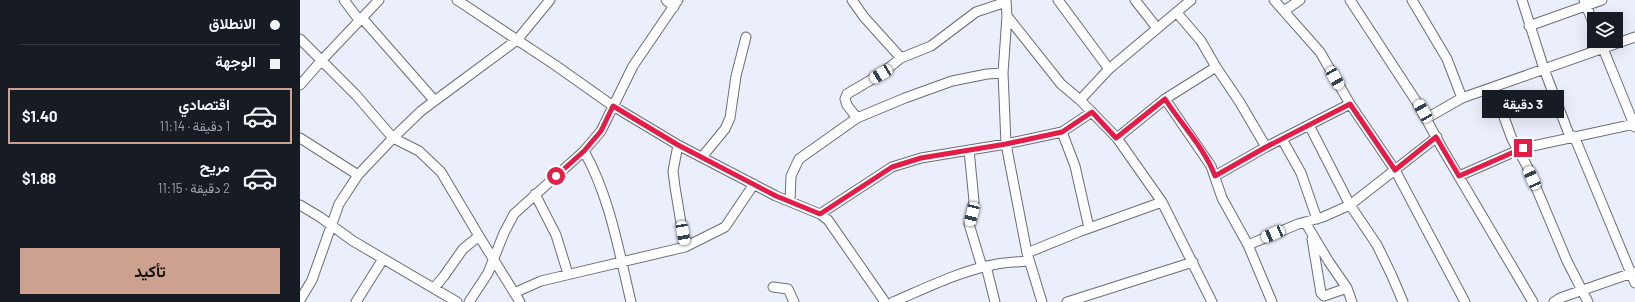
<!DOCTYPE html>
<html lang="ar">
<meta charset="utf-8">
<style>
:root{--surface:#171b24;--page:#20242c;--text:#f1f3f6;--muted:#9ea1a6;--line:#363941;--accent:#cda190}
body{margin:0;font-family:Barlow,Vazirmatn,sans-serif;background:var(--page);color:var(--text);direction:rtl;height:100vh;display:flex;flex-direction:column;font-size:15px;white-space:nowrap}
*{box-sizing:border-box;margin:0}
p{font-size:13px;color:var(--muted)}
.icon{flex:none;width:22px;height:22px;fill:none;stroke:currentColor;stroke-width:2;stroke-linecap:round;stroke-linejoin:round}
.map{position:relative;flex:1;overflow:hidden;direction:ltr}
.side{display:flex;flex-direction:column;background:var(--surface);width:300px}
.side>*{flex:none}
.top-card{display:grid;align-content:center;height:88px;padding:0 20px;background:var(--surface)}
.buttons{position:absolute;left:1287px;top:12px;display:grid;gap:8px}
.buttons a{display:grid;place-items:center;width:36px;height:36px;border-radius:0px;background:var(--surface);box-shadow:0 4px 16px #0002;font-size:20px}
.end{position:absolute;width:18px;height:18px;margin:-9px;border:5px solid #e11d48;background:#fff;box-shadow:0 0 0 2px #fff}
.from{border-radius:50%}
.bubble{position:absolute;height:28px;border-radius:0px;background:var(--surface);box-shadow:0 4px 16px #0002;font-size:13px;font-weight:700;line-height:28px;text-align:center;direction:rtl}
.car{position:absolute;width:12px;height:24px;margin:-12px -6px;border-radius:5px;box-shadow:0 0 3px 1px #0007;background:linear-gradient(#fff 24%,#345 0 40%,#fff 0 76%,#345 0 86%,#fff 0)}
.top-card b{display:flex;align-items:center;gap:14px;height:38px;font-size:15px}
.top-card b+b{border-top:1px solid var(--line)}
.top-card i{width:10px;height:10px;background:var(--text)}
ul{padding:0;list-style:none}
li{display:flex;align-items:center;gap:12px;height:56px;margin:0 8px 6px;padding:0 12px;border:2px solid transparent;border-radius:0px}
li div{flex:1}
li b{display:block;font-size:15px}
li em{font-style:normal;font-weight:700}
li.selected{border-color:var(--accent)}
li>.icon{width:36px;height:36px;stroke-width:1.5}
.cta{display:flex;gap:8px;margin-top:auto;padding:8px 20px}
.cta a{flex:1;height:46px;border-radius:0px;background:var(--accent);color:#111;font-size:16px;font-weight:700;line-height:46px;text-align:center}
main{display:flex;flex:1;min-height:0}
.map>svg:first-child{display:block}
</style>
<main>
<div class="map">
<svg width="1335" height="302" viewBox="0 0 1335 302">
<rect width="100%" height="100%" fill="#ebeffb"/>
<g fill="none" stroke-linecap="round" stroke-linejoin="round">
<g stroke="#6a6d78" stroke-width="11">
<path id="minor" d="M44,0l15,20
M157,0l98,65 58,41 65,39 98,51 44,18 8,6 57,82
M366,0l8,7
M552,0l12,17 37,41
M706,0l1,16 54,68 19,16 37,38 45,64 50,100
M758,0l51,69
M835,0l22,28
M974,0l46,52 30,52 45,66 70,132
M1050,0l68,104 24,44 91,154
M1112,0l35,59 15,39
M1222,0l22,69 26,68
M1284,0l10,25
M984,11l16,-11
M877,13l24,28 15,26 23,34 27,46
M707,16l-4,57 3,71 21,109 15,49
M62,18l72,82
M1229,26l73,-26
M0,39l56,56 37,43 26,13 22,21 38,64 41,66
M1300,41l35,86
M0,85l21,-24 58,-61
M1193,87l19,52 15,27 40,95 21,41
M865,99l46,67 11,32 26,47 24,57
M780,100l29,-31 82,-69
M557,118l-10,-13 -2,-6 2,-5 34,-20 20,-16 30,-12 45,-34 30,-10
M1127,118l35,-20 173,-61
M1009,125l41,80 27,40 15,31 11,26
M762,132l13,34 14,62
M1274,136l61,147
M0,138l58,37
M817,138l48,-39 51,-32
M982,139l19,34 16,46
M378,145l-5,26 2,16 10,60
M669,150l5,51 -5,23 13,43
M284,151c26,46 35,101 47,151
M402,157l23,-28 5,-11 6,-42 10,-39
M915,176l51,-29 84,-43
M1159,176l64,-28 112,-24
M235,194l21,41 12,39
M490,201l1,-25 8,-17 58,-41 48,-20 47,-17 35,-7 16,-1
M0,205l20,12 33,24 104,61
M520,214l72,-47 29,-9 85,-14 56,-12 30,-20
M1005,222l24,40 18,26 5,14
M1012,239l9,54 3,3 3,-1 20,-7
M948,245l50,-21 25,-7 27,-12 87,-68
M727,253l54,-22 81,-29
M686,266l9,36
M473,287l15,2 6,13
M134,288l10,-12 19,-27 16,-13
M214,293l27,-12 144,-34 40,-20 29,-43
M0,300l12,-20 27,-76 19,-29 35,-37 28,-27 96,-71 33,-40
M56,302l27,-43
M169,302l19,-29 16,-40 10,-19 70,-63 17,-20 32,-65 45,-66
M593,302c33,-14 65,-30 99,-37 12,-3 25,-3 37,-4
M767,302l126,-40
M1254,302l6,-4 75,-26"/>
</g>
<use href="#minor" stroke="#fff" stroke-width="9"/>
</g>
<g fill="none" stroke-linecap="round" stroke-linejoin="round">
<path stroke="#e11d48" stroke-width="5" d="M256,176l28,-25 17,-20 12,-25 65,39 98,51 44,18 72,-47 29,-9 85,-14 56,-12 30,-20 24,26 49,-39c16,25 40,50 50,77l51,-29 84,-43 45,66 41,-33 23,39 64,-28"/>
</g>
</svg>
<div class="buttons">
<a><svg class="icon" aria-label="layers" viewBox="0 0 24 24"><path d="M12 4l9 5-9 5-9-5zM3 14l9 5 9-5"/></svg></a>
</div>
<i class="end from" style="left:256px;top:176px"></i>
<i class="end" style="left:1223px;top:148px"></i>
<div class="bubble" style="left:1182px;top:90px;width:82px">3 دقيقة</div>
<i class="car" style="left:581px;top:74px;rotate:239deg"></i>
<i class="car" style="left:1035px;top:78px;rotate:150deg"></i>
<i class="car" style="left:1123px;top:111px;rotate:330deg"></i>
<i class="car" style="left:1232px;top:178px;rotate:336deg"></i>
<i class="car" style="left:672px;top:214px;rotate:194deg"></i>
<i class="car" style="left:383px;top:233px;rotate:170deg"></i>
<i class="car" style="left:973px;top:234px;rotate:247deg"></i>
</div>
<section class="side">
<div class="top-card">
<b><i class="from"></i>الانطلاق</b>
<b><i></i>الوجهة</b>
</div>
<ul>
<li class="selected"><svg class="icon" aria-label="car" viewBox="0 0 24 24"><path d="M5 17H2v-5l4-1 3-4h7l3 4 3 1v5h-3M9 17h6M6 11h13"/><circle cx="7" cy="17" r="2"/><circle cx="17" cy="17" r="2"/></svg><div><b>اقتصادي</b><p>1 دقيقة · 11:14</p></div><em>$1.40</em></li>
<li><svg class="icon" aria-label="car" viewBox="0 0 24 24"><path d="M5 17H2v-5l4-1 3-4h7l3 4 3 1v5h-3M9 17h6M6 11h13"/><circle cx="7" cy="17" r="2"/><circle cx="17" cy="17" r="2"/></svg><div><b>مريح</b><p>2 دقيقة · 11:15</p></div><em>$1.88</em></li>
</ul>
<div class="cta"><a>تأكيد</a></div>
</section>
</main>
